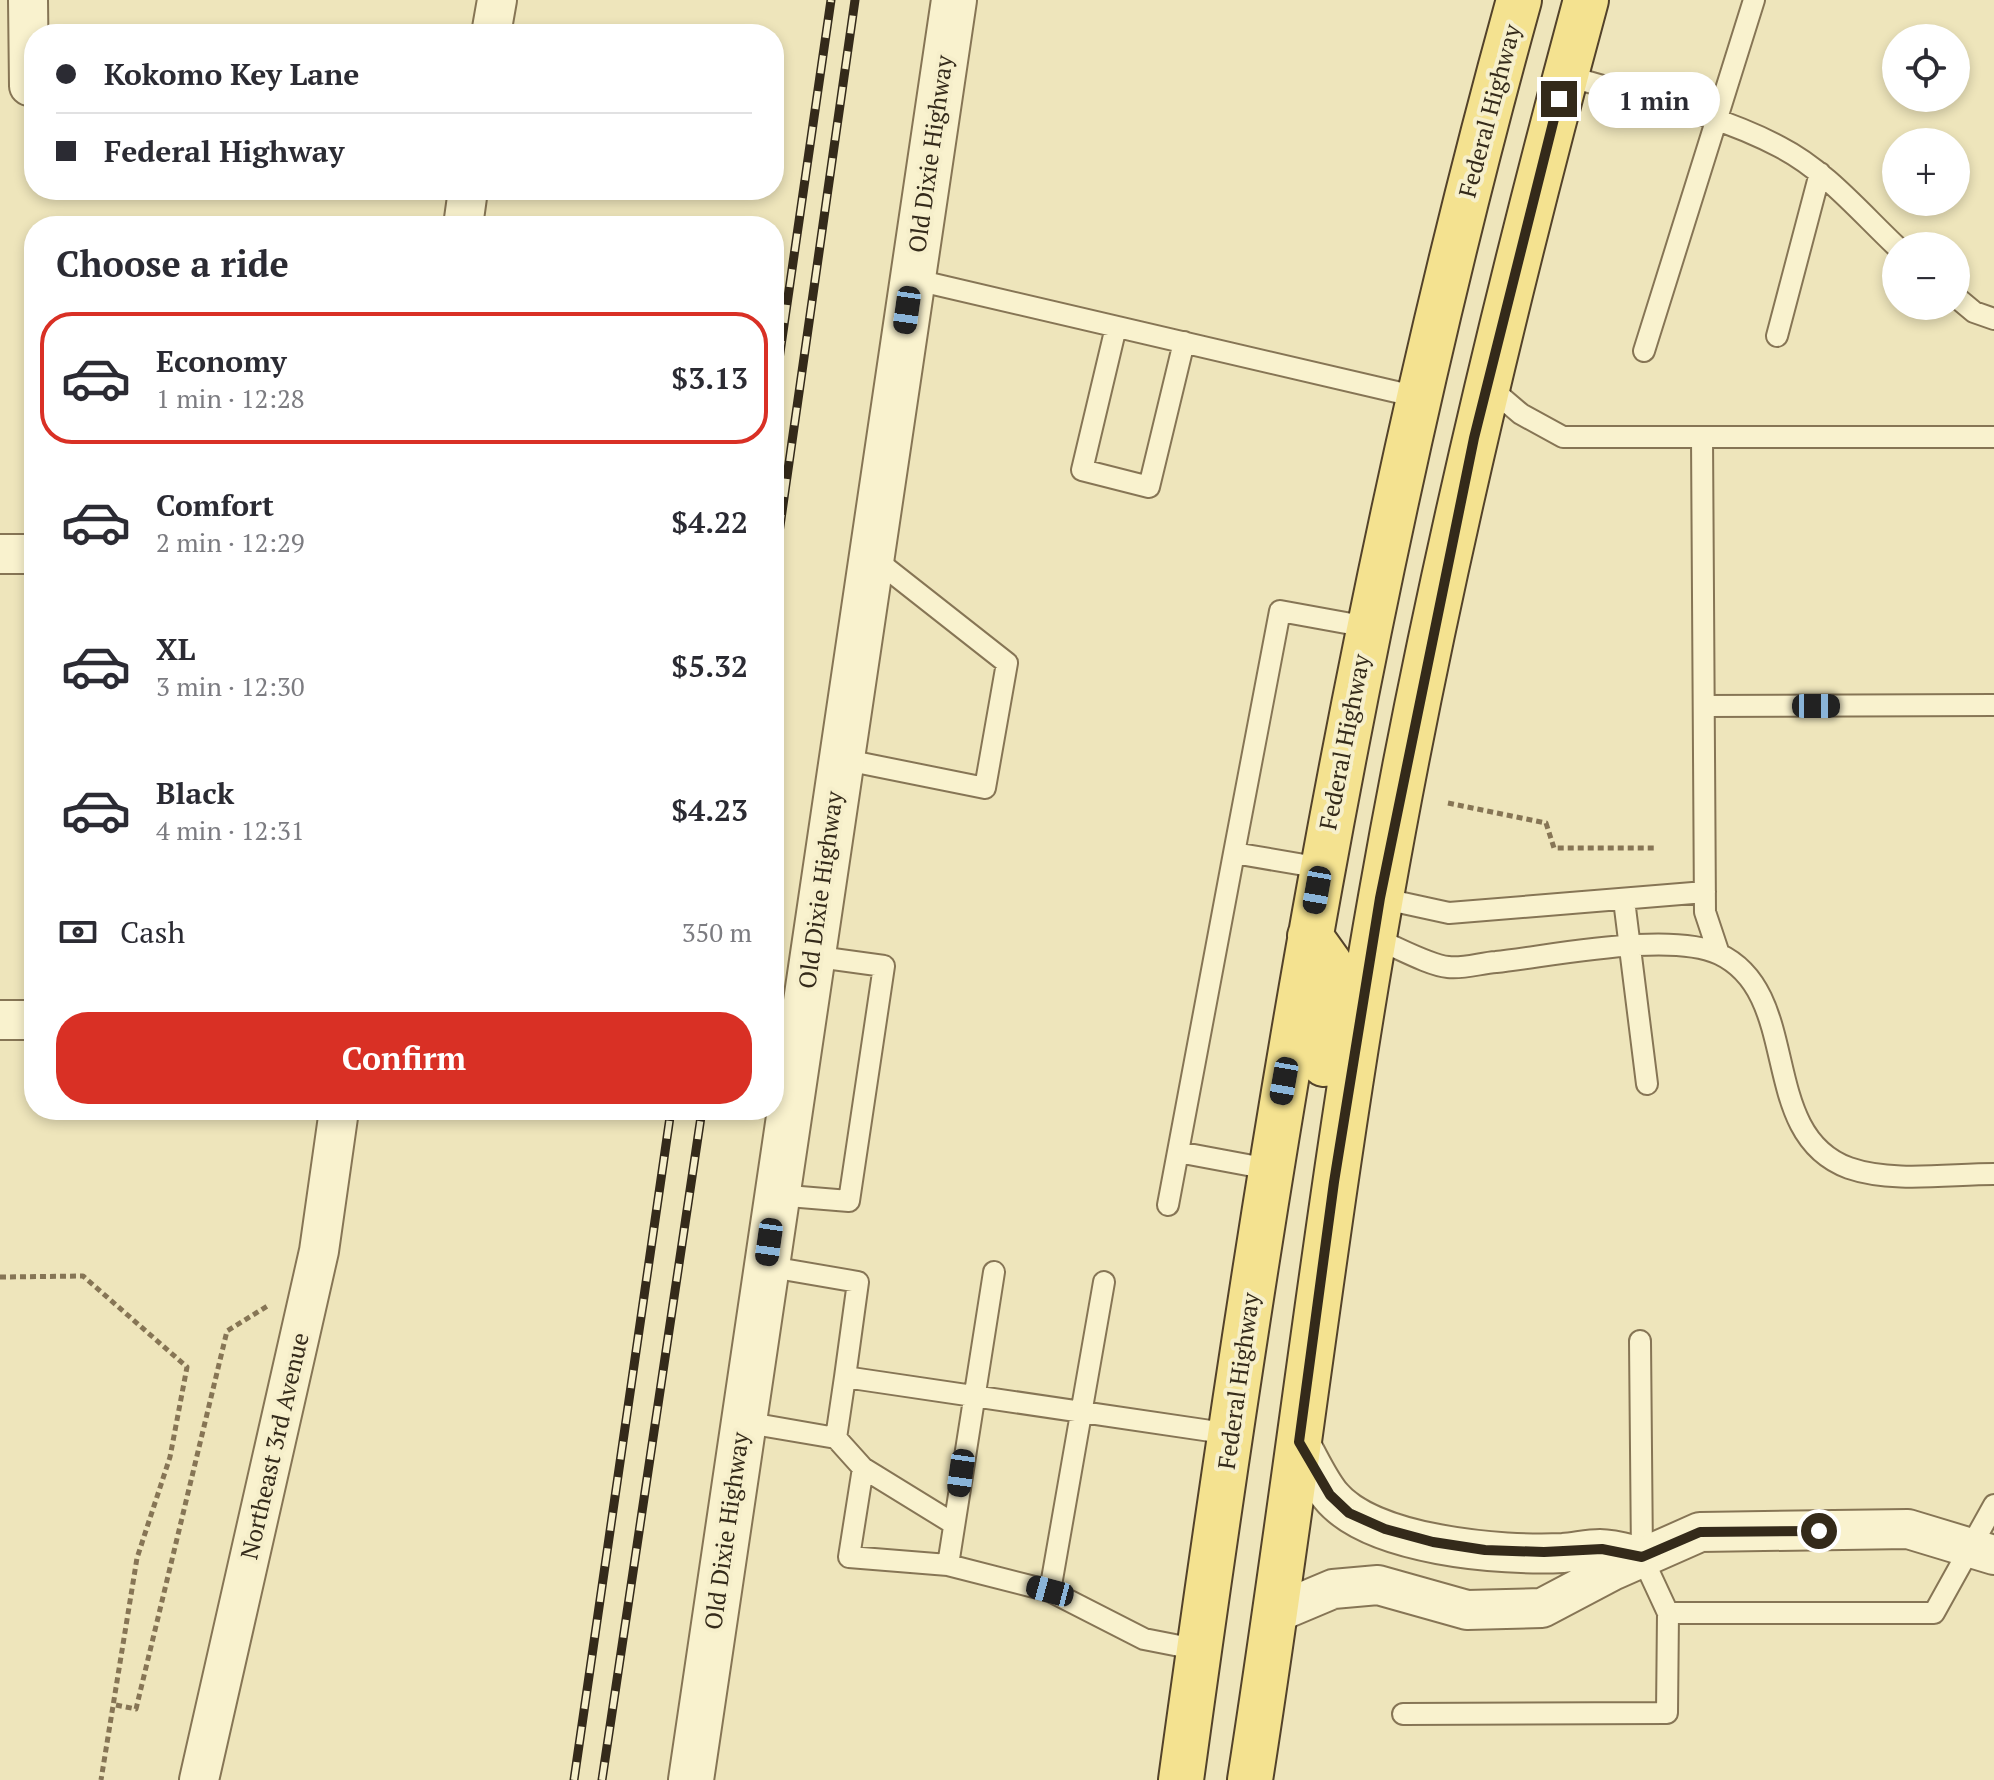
<!DOCTYPE html>
<meta charset="utf-8">
<style>
:root{--surface:#fff;--page:#f2f2f3;--text:#2b2b33;--muted:#7c7c81;--line:#e1e1e2;--accent:#d93025}
body{margin:0;font-family:"PT Serif",serif;background:var(--page);color:var(--text);height:100vh;display:flex;flex-direction:column;font-size:30px;white-space:nowrap}
*{box-sizing:border-box;margin:0}
p{font-size:26px;color:var(--muted)}
.icon{flex:none;width:44px;height:44px;fill:none;stroke:currentColor;stroke-width:2;stroke-linecap:round;stroke-linejoin:round}
.map{position:relative;flex:1;overflow:hidden}
.panel{position:absolute;left:24px;top:216px;width:760px;height:904px;display:flex;flex-direction:column;background:var(--surface);border-radius:32px;box-shadow:0 4px 12px #0003}
.panel>*{flex:none}
.top-card{position:absolute;left:24px;top:24px;width:760px;height:176px;border-radius:32px;box-shadow:0 4px 12px #0003;display:grid;align-content:center;height:176px;padding:0 32px;background:var(--surface)}
.controls{position:absolute;left:1882px;top:24px;display:grid;gap:16px}
.controls a{display:grid;place-items:center;width:88px;height:88px;border-radius:50%;background:var(--surface);box-shadow:0 4px 12px #0003;font-size:40px}
.end{position:absolute;width:36px;height:36px;margin:-18px;border:10px solid #342a1a;background:#fff;box-shadow:0 0 0 4px #fff}
.from{border-radius:50%}
.bubble{position:absolute;height:56px;border-radius:28px;background:var(--surface);box-shadow:0 4px 12px #0003;font-size:26px;font-weight:800;line-height:56px;text-align:center}
.car{position:absolute;width:24px;height:48px;margin:-24px -12px;border-radius:10px;box-shadow:0 0 6px 2px #0007;background:linear-gradient(#222 24%,#8ab4d8 0 40%,#222 0 76%,#8ab4d8 0 86%,#222 0)}
.top-card b{display:flex;align-items:center;gap:28px;height:76px;font-size:30px}
.top-card b+b{border-top:2px solid var(--line)}
.top-card i{width:20px;height:20px;background:var(--text)}
ul{padding:0;list-style:none}
li{display:flex;align-items:center;gap:24px;height:132px;margin:0 16px 12px;padding:0 16px;border:4px solid transparent;border-radius:32px}
li div{flex:1}
li b{display:block;font-size:30px}
li em{font-style:normal;font-weight:800}
li.on{border-color:var(--accent)}
li>.icon{width:72px;height:72px;stroke-width:1.5}
h2{padding:0 32px;font-size:36px;line-height:96px}
.pay{display:flex;align-items:center;gap:20px;height:88px;padding:0 32px;font-size:30px}
.pay p{margin-inline-start:auto}
.primary-button{display:flex;gap:16px;margin-top:auto;padding:16px 32px}
.primary-button a{flex:1;height:92px;border-radius:32px;background:var(--accent);color:#fff;font-size:32px;font-weight:800;line-height:92px;text-align:center}
.map>svg:first-child{display:block}
</style>
<div class="map">
<svg width="1994" height="1780" viewBox="0 0 1994 1780">
<rect width="100%" height="100%" fill="#eee5bb"/>
<g fill="none" stroke-linecap="round" stroke-linejoin="round">
<g stroke="#867555" stroke-width="24">
<path id="service" d="M1565,75c71,22 149,37 215,72 45,23 80,65 116,99
M912,279l506,118
M1956,297l18,15 20,7
M1116,327l-34,143 67,17 35,-145
M1777,336l43,-163
M1644,351l110,-351
M1488,386l33,28 42,23h431
M1702,437l3,475 14,42
M1704,706l290,-1
M841,759l144,29 22,-125 -136,-107
M1322,868l-88,-15 46,-242 88,16
M1380,898l69,15 256,-21
M1624,900l23,184
M1374,938c21,8 54,27 74,29 15,2 33,-4 48,-5 56,-6 174,-31 223,-8 85,40 37,180 130,214 43,15 100,6 145,6
M1178,1152l91,17
M776,1195l73,6 35,-235 -73,-10
M1168,1205l66,-352
M765,1266l93,16 -13,95 386,57
M1104,1282l-54,309 94,48 56,11
M845,1377l-9,61 27,30 -14,89 99,8 102,26
M743,1422l93,16
M863,1468l91,56
M948,1565l46,-293
M1668,1613h266l60,-108
M1403,1714l264,-1 1,-100 -26,-56 -2,-216"/>
</g>
<g stroke="#867555" stroke-width="42">
<path id="minor" d="M28,0l1,86
M491,34l6,-34
M463,226l5,-36
M0,554h34
M0,1020h34
M1299,1442c10,17 19,38 31,53 41,51 172,61 233,58 13,-1 25,-4 37,-4 14,0 29,5 42,8
M1276,1613l57,-24 45,-4 89,25 75,-2 72,-38 86,-38 208,-3 86,26
M199,1780l120,-529 20,-141"/>
</g>
<g stroke="#867555" stroke-width="48">
<path id="tertiary" d="M691,1780l263,-1780"/>
</g>
<g stroke="#53422a" stroke-width="48">
<path id="primary" d="M1310,936l20,28 2,44 -8,56
M1181,1780c82,-599 176,-1196 338,-1780
M1250,1780c46,-294 79,-590 131,-883 53,-302 125,-601 205,-897"/>
</g>
<path stroke="#867555" stroke-width="5" stroke-dasharray="6 4" stroke-linecap="butt" d="M1448,803l98,20 8,25h101
M0,1277l83,-1 104,91 -17,90 -33,101 -36,222
M116,1705l20,4 91,-378 42,-26"/>
<use href="#service" stroke="#f9f2ce" stroke-width="20"/>
<use href="#minor" stroke="#f9f2ce" stroke-width="38"/>
<use href="#tertiary" stroke="#f9f2ce" stroke-width="44"/>
<use href="#primary" stroke="#f4e290" stroke-width="44"/>
<g stroke="#342a1a" stroke-width="9">
<path id="rail" d="M774,394l57,-394
M774,568l81,-568
M574,1780l97,-670
M602,1780l100,-670"/>
</g>
<use href="#rail" stroke="#f6efcb" stroke-width="6" stroke-dasharray="18" stroke-linecap="butt"/>
</g>
<g fill="none" stroke-linecap="round" stroke-linejoin="round">
<path stroke="#342a1a" stroke-width="10" d="M1559,99l-85,339 -94,460 -46,284 -35,260 31,53 19,18 36,16 48,13 52,8 59,2 58,-3 40,8 58,-25 119,-1"/>
</g>
<g text-anchor="middle" stroke-width="8" stroke-linejoin="round" paint-order="stroke">
<g font-size="24" fill="#342a1a" stroke="#f6efcb">
<text transform="translate(1490 111) rotate(-75)" y="8">Federal Highway</text>
<text transform="translate(931 154) rotate(-82)" y="8">Old Dixie Highway</text>
<text transform="translate(1345 742) rotate(-79)" y="8">Federal Highway</text>
<text transform="translate(821 890) rotate(-82)" y="8">Old Dixie Highway</text>
<text transform="translate(1239 1381) rotate(-82)" y="8">Federal Highway</text>
<text transform="translate(275 1446) rotate(-77)" y="8">Northeast 3rd Avenue</text>
<text transform="translate(727 1531) rotate(-82)" y="8">Old Dixie Highway</text>
</g>
</g>
</svg>
<div class="controls">
<a><svg class="icon" aria-label="locate" viewBox="0 0 24 24"><circle cx="12" cy="12" r="6"/><path d="M12 2v4M12 18v4M2 12h4M18 12h4"/></svg></a>
<a>+</a>
<a>−</a>
</div>
<i class="end from" style="left:1819px;top:1531px"></i>
<i class="end" style="left:1559px;top:99px"></i>
<div class="bubble" style="left:1588px;top:72px;width:132px">1 min</div>
<i class="car" style="left:907px;top:310px;rotate:188deg"></i>
<i class="car" style="left:1816px;top:706px;rotate:90deg"></i>
<i class="car" style="left:1317px;top:890px;rotate:190deg"></i>
<i class="car" style="left:1284px;top:1081px;rotate:190deg"></i>
<i class="car" style="left:769px;top:1242px;rotate:188deg"></i>
<i class="car" style="left:961px;top:1473px;rotate:188deg"></i>
<i class="car" style="left:1050px;top:1591px;rotate:285deg"></i>
<div class="top-card">
<b><i class="from"></i>Kokomo Key Lane</b>
<b><i></i>Federal Highway</b>
</div>
<section class="panel">
<h2>Choose a ride</h2>
<ul>
<li class="on"><svg class="icon" aria-label="car" viewBox="0 0 24 24"><path d="M5 17H2v-5l4-1 3-4h7l3 4 3 1v5h-3M9 17h6M6 11h13"/><circle cx="7" cy="17" r="2"/><circle cx="17" cy="17" r="2"/></svg><div><b>Economy</b><p>1 min · 12:28</p></div><em>$3.13</em></li>
<li><svg class="icon" aria-label="car" viewBox="0 0 24 24"><path d="M5 17H2v-5l4-1 3-4h7l3 4 3 1v5h-3M9 17h6M6 11h13"/><circle cx="7" cy="17" r="2"/><circle cx="17" cy="17" r="2"/></svg><div><b>Comfort</b><p>2 min · 12:29</p></div><em>$4.22</em></li>
<li><svg class="icon" aria-label="car" viewBox="0 0 24 24"><path d="M5 17H2v-5l4-1 3-4h7l3 4 3 1v5h-3M9 17h6M6 11h13"/><circle cx="7" cy="17" r="2"/><circle cx="17" cy="17" r="2"/></svg><div><b>XL</b><p>3 min · 12:30</p></div><em>$5.32</em></li>
<li><svg class="icon" aria-label="car" viewBox="0 0 24 24"><path d="M5 17H2v-5l4-1 3-4h7l3 4 3 1v5h-3M9 17h6M6 11h13"/><circle cx="7" cy="17" r="2"/><circle cx="17" cy="17" r="2"/></svg><div><b>Black</b><p>4 min · 12:31</p></div><em>$4.23</em></li>
</ul>
<div class="pay"><svg class="icon" aria-label="cash" viewBox="0 0 24 24"><path d="M3 7h18v10H3z"/><circle cx="12" cy="12" r="2"/></svg>Cash<p>350 m</p></div>
<div class="primary-button"><a>Confirm</a></div>
</section>
</div>
